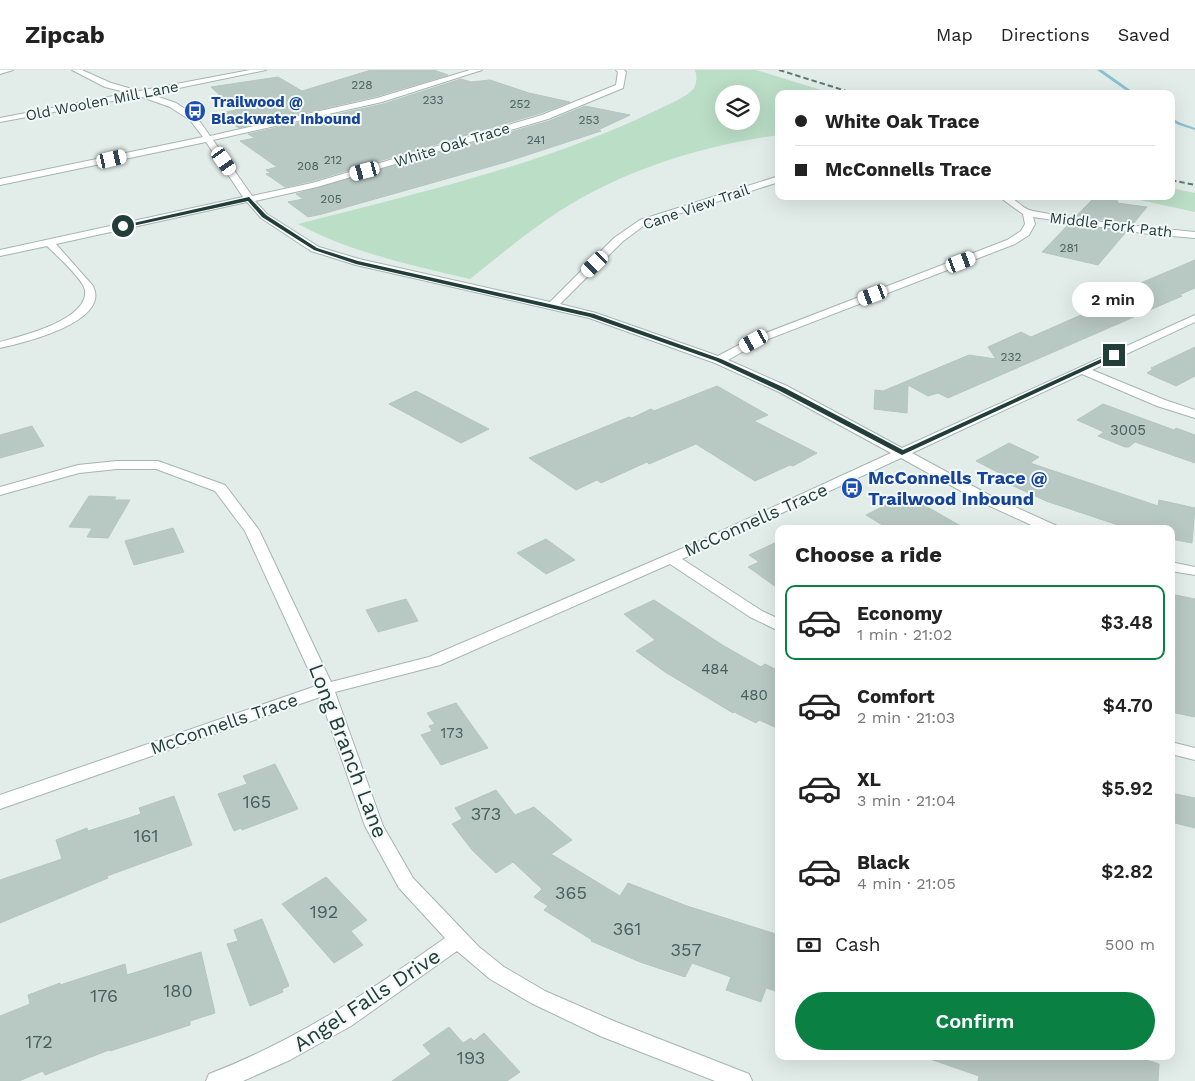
<!DOCTYPE html>
<meta charset="utf-8">
<style>
:root{--surface:#fff;--page:#f6f6f6;--text:#222;--muted:#767676;--line:#e0e0e0;--accent:#0b8043}
body{margin:0;font-family:"Work Sans",sans-serif;background:var(--page);color:var(--text);height:100vh;display:flex;flex-direction:column;font-size:19px;white-space:nowrap}
*{box-sizing:border-box;margin:0}
p{font-size:16px;color:var(--muted)}
.icon{flex:none;width:28px;height:28px;fill:none;stroke:currentColor;stroke-width:2;stroke-linecap:round;stroke-linejoin:round}
.map{position:relative;flex:1;overflow:hidden}
.sheet{position:absolute;left:775px;top:455px;width:400px;height:535px;display:flex;flex-direction:column;background:var(--surface);border-radius:10px;box-shadow:0 5px 20px #0002}
.sheet>*{flex:none}
.top-card{position:absolute;left:775px;top:20px;width:400px;height:110px;border-radius:10px;box-shadow:0 5px 20px #0002;display:grid;align-content:center;height:110px;padding:0 20px;background:var(--surface)}
.controls{position:absolute;left:715px;top:15px;display:grid;gap:10px}
.controls a{display:grid;place-items:center;width:45px;height:45px;border-radius:50%;background:var(--surface);box-shadow:0 5px 20px #0002;font-size:25px}
.end{position:absolute;width:22px;height:22px;margin:-11px;border:6px solid #223e39;background:#fff;box-shadow:0 0 0 2px #fff}
.from{border-radius:50%}
.bubble{position:absolute;height:35px;border-radius:18px;background:var(--surface);box-shadow:0 5px 20px #0002;font-size:16px;font-weight:600;line-height:35px;text-align:center}
.car{position:absolute;width:15px;height:30px;margin:-15px -8px;border-radius:6px;box-shadow:0 0 4px 1px #0007;background:linear-gradient(#fff 24%,#345 0 40%,#fff 0 76%,#345 0 86%,#fff 0)}
.top-card b{display:flex;align-items:center;gap:18px;height:48px;font-size:19px}
.top-card b+b{border-top:1px solid var(--line)}
.top-card i{width:12px;height:12px;background:var(--text)}
ul{padding:0;list-style:none}
li{display:flex;align-items:center;gap:15px;height:75px;margin:0 10px 8px;padding:0 10px;border:2px solid transparent;border-radius:10px}
li div{flex:1}
li b{display:block;font-size:19px}
li em{font-style:normal;font-weight:600}
li.current{border-color:var(--accent)}
li>.icon{width:45px;height:45px;stroke-width:1.5}
h2{padding:0 20px;font-size:22px;line-height:60px}
.pay{display:flex;align-items:center;gap:12px;height:55px;padding:0 20px;font-size:19px}
.pay p{margin-inline-start:auto}
.button{display:flex;gap:10px;margin-top:auto;padding:10px 20px}
.button a{flex:1;height:58px;border-radius:30px;background:var(--accent);color:#fff;font-size:20px;font-weight:600;line-height:58px;text-align:center}
header{display:flex;align-items:center;gap:30px;box-sizing:border-box;height:70px;padding:0 25px;background:var(--surface);border-bottom:1px solid var(--line)}
header strong{font-size:24px}
nav{display:flex;gap:28px;margin-inline-start:auto;font-size:18px}
.map>svg:first-child{display:block}
</style>
<header>
<strong>Zipcab</strong>
<nav><a>Map</a><a>Directions</a><a>Saved</a></nav>
</header>
<div class="map">
<svg width="1195" height="1011" viewBox="0 0 1195 1011">
<rect width="100%" height="100%" fill="#e2ede9"/>
<path fill="#bbdec7" fill-rule="evenodd" d="M695,0h61l78,24h-55v41c-77,10 -156,35 -221,77 -31,20 -59,44 -88,67 -59,-14 -118,-26 -172,-55 120,-31 244,-59 357,-113 9,-5 33,-14 39,-23 3,-6 3,-12 1,-18zM724,24h27v27h-27z
M1171,118l24,5v19l-74,-16h50z"/>
<g fill="none" stroke-linecap="round" stroke-linejoin="round">
<path fill="#8ac1d2" fill-rule="evenodd" d="M1097,0h5l34,24h-5z
M1171,48l10,5 14,5v2l-16,-5 -8,-4z"/>
</g>
<path fill="#b8c8c2" stroke="#b5c6c0" d="M371,0h63l14,5 -71,21 -138,32 -22,-14 19,-4 -25,-23 67,-10 24,14z
M461,9l10,3 19,-2 39,13 41,9 -29,11 -229,68 -27,6 -19,-13 5,-1 -5,-3 11,-3 -37,-26 15,-3 -7,-4 135,-30z
M585,36l45,9 -32,15 3,1 -95,31 -184,52 -14,3 -20,-15 15,-3 -7,-5 253,-73z
M1094,128l24,3 -1,2 30,4 -14,17 -57,-8z
M1069,154l57,8 -28,33 -56,-13z
M1195,190v28l-16,7 3,1 -234,102 -10,-5 -10,3 -20,-11 -1,28 -33,-4 1,-19 8,1 86,-36 27,4 -8,-12 33,-15 10,5 68,-30 -8,-3z
M1195,277v29l-19,10 -29,-13 6,-4 -2,-1z
M717,316l51,29 -14,6 63,32 -24,13 -3,-1 -35,16 -59,-37 -47,20 -2,-2 -46,21 -4,-3 -21,10 -47,-32 100,-41 3,1 19,-9 3,2z
M416,321l73,38 -28,14 -72,-39z
M1103,334l71,26 2,-2 19,7v28l-60,-21 -6,5h-4l-27,-11 6,-4 -27,-12z
M32,356l12,20 -44,12v-23z
M1009,373l30,14 -9,6 128,43 1,-6 36,8 -3,35 -21,-4v-10h-41l-84,-28 -39,-18 6,-3 -37,-19z
M89,426l27,1 -2,3h16l-22,38 -21,-1 5,-9 -23,-1z
M901,427l6,4h10l49,28h-77l-23,-14z
M173,458l11,24 -50,13 -9,-24z
M546,469l29,21 -29,14 -29,-21z
M779,471v48l-31,-22 11,-5 -10,-7z
M1171,524l24,5v118l-24,-5z
M406,529l12,22 -40,11 -12,-22z
M654,530l70,46 37,21 4,-3 14,7v58l-20,-9 -3,3 -22,-11 -1,1 -68,-41 -29,-21 19,-11 -31,-26z
M456,633l32,45 -47,17 -20,-30 11,-4 -3,-5 6,-2 -8,-11z
M275,694l23,45 -56,21 -1,-2 -7,3 -16,-37 29,-10 -4,-8z
M496,720l19,25 19,-8 38,33 -21,14 69,42 8,-13 59,23 92,29v57l-13,-4 -5,14 -35,-12 5,-13 -39,-14 -7,14 -45,-15 -49,-21 1,-1 -48,-30 4,-4 -14,-9 8,-8 -29,-27 -17,11 -24,-23 -20,-26 10,-5 -7,-11z
M1171,723l24,5v30l-24,-6z
M174,726l18,49 -85,31 1,2 -108,45v-43l62,-21 -6,-19 31,-12 1,3 53,-17 -2,-6z
M326,807l41,43 -16,11 12,14 -29,18 -52,-59z
M262,849l27,67 -7,3 1,3 -33,14 -23,-62 11,-3 -4,-11z
M201,882l14,61 -25,8v4l-80,26 -1,-1 -64,25 -2,-4 -24,10h-19v-65l30,-12 -2,-9 32,-12v2l65,-21 2,11z
M449,957l14,16 8,-5 3,3 10,-8 36,39 -13,9h-115l39,-27 -8,-9z
M931,986h203l25,8 -1,17h-180l1,-5 -49,-17z"/>
<g fill="none" stroke-linecap="round" stroke-linejoin="round">
<g stroke="#a5b5b1" stroke-width="2">
<path id="minor" d="M0,0h13l-13,4z
M72,0h10l29,13 28,8 111,-21h16l-116,24 26,9 20,13 14,20 167,-38 93,-28h12l-100,32 -169,38 39,56 60,-13 230,-68 74,-30 2,-13 -2,-2h8l2,2 -3,16 -75,31 -231,68 -62,14 12,13 52,33 40,12 191,43 64,-64 26,-18 139,-44v6l-133,42 -24,18 -62,62 36,9 122,43 32,-17 257,-99 14,-9 4,-7 -2,-10 -25,-18c21,0 20,12 35,15 53,10 108,16 162,21v6l-46,-4 -116,-17 2,7 -6,11 -14,9 -257,99 -30,17 59,26 115,62 293,-133v7l-103,48 73,30 30,10v8l-38,-12 -75,-32 -170,79 79,43 66,30 2,3h-19l-59,-27 -80,-44 -219,101 80,52 17,8v12l-29,-14 -80,-53 -230,101 -105,27 48,134 30,52 66,69 25,20 41,24 71,31 133,52 3,7h-37l-115,-45 -69,-33 -41,-24 -33,-28 -106,75 -61,34 -47,21h-37l3,-7c88,-34 160,-82 236,-136l-46,-50 -34,-62 -45,-129 -320,112v-14l316,-109 -71,-155 -30,-40 -59,-22h-39l-38,4 -79,22v-8l78,-22 39,-4h41l67,24 34,45 72,152 98,-25 266,-114 196,-90 -112,-61 -64,-29 -126,-45 -233,-53 -45,-14 -50,-33 -14,-16 -191,42 37,42c18,36 -70,57 -93,62v-6c22,-6 89,-22 85,-52 -2,-11 -29,-35 -38,-44l-47,10v-6l243,-53 -37,-55 -206,43v-6l203,-42 -13,-17 -20,-13 -31,-11 -139,26v-4l129,-25 -24,-6z
M1171,492l24,5v8l-24,-4z
M1171,672l24,6v12l-24,-6z"/>
</g>
<use href="#minor" fill="#fff" fill-rule="evenodd"/>
<path stroke="#5c7a74" stroke-width="2" stroke-dasharray="5.5 3" stroke-linecap="butt" d="M779,0l77,24
M1171,110l24,5"/>
</g>
<path fill="#223e39" d="M249,127l17,18 51,33 41,13 236,53 127,45 64,29 118,62 209,-96 6,1 -216,100 -122,-64 -64,-30 -126,-44 -234,-53 -42,-14 -52,-33 -14,-16 -125,27 -3,-2z"/>
<defs>
<g id="bus-disc" transform="scale(1.125)"><circle r="9.5" fill="#1a4fb4" stroke="#f3f9f7"/><path d="M-5-6H5V4H4V6H2V4H-2V6H-4V4H-5ZM-3.5-4V0h7V-4ZM-3.5 1.2v1.5H-2V1.2ZM2 1.2v1.5H3.5V1.2Z" fill="#fff"/></g>
</defs>
<g fill-rule="evenodd">
<use href="#bus-disc" x="195" y="41"/>
<use href="#bus-disc" x="852" y="418"/>
</g>
<g text-anchor="middle" stroke-width="4" stroke-linejoin="round" paint-order="stroke">
<g font-size="12" fill="#48605b">
<text x="362" y="19">228</text>
<text x="433" y="34">233</text>
<text x="520" y="38">252</text>
<text x="589" y="54">253</text>
<text x="536" y="74">241</text>
<text x="333" y="94">212</text>
<text x="308" y="100">208</text>
<text x="331" y="133">205</text>
<text x="1069" y="182">281</text>
<text x="1011" y="291">232</text>
</g>
<g font-size="15" fill="#223e39" stroke="#f3f9f7">
<text transform="translate(102 31) rotate(-11)" y="5">Old Woolen Mill Lane</text>
<text transform="translate(452 75) rotate(-17)" y="5">White Oak Trace</text>
<text transform="translate(696 137) rotate(-19)" y="5">Cane View Trail</text>
<text transform="translate(1111 155) rotate(7)" y="5">Middle Fork Path</text>
</g>
<g font-size="15" font-weight="bold" fill="#164399" stroke="#f3f9f7" text-anchor="start">
<text x="211" y="37">Trailwood @<tspan x="211" dy="17">Blackwater Inbound</tspan></text>
</g>
<g font-size="15" fill="#48605b">
<text x="1128" y="365">3005</text>
<text x="715" y="604">484</text>
<text x="754" y="630">480</text>
<text x="452" y="668">173</text>
</g>
<g font-size="18" font-weight="bold" fill="#164399" stroke="#f3f9f7" text-anchor="start">
<text x="868" y="414">McConnells Trace @<tspan x="868" dy="21">Trailwood Inbound</tspan></text>
</g>
<g font-size="18" fill="#223e39" stroke="#f3f9f7">
<text transform="translate(756 450) rotate(-24)" y="6">McConnells Trace</text>
<text transform="translate(224 654) rotate(-19)" y="6">McConnells Trace</text>
</g>
<g font-size="18" fill="#48605b">
<text x="257" y="738">165</text>
<text x="486" y="750">373</text>
<text x="146" y="772">161</text>
<text x="571" y="829">365</text>
<text x="324" y="848">192</text>
<text x="627" y="865">361</text>
<text x="686" y="886">357</text>
<text x="178" y="927">180</text>
<text x="104" y="932">176</text>
<text x="39" y="978">172</text>
<text x="471" y="994">193</text>
</g>
<g font-size="21" fill="#223e39" stroke="#f3f9f7">
<text transform="translate(348 681) rotate(69)" y="7">Long Branch Lane</text>
<text transform="translate(367 930) rotate(-33)" y="7">Angel Falls Drive</text>
</g>
</g>
</svg>
<div class="controls">
<a><svg class="icon" aria-label="layers" viewBox="0 0 24 24"><path d="M12 4l9 5-9 5-9-5zM3 14l9 5 9-5"/></svg></a>
</div>
<i class="end from" style="left:123px;top:156px"></i>
<i class="end" style="left:1114px;top:285px"></i>
<div class="bubble" style="left:1072px;top:212px;width:82px">2 min</div>
<i class="car" style="left:112px;top:89px;rotate:77deg"></i>
<i class="car" style="left:224px;top:91px;rotate:145deg"></i>
<i class="car" style="left:365px;top:101px;rotate:255deg"></i>
<i class="car" style="left:961px;top:192px;rotate:69deg"></i>
<i class="car" style="left:595px;top:194px;rotate:226deg"></i>
<i class="car" style="left:873px;top:225px;rotate:249deg"></i>
<i class="car" style="left:754px;top:271px;rotate:241deg"></i>
<div class="top-card">
<b><i class="from"></i>White Oak Trace</b>
<b><i></i>McConnells Trace</b>
</div>
<section class="sheet">
<h2>Choose a ride</h2>
<ul>
<li class="current"><svg class="icon" aria-label="car" viewBox="0 0 24 24"><path d="M5 17H2v-5l4-1 3-4h7l3 4 3 1v5h-3M9 17h6M6 11h13"/><circle cx="7" cy="17" r="2"/><circle cx="17" cy="17" r="2"/></svg><div><b>Economy</b><p>1 min · 21:02</p></div><em>$3.48</em></li>
<li><svg class="icon" aria-label="car" viewBox="0 0 24 24"><path d="M5 17H2v-5l4-1 3-4h7l3 4 3 1v5h-3M9 17h6M6 11h13"/><circle cx="7" cy="17" r="2"/><circle cx="17" cy="17" r="2"/></svg><div><b>Comfort</b><p>2 min · 21:03</p></div><em>$4.70</em></li>
<li><svg class="icon" aria-label="car" viewBox="0 0 24 24"><path d="M5 17H2v-5l4-1 3-4h7l3 4 3 1v5h-3M9 17h6M6 11h13"/><circle cx="7" cy="17" r="2"/><circle cx="17" cy="17" r="2"/></svg><div><b>XL</b><p>3 min · 21:04</p></div><em>$5.92</em></li>
<li><svg class="icon" aria-label="car" viewBox="0 0 24 24"><path d="M5 17H2v-5l4-1 3-4h7l3 4 3 1v5h-3M9 17h6M6 11h13"/><circle cx="7" cy="17" r="2"/><circle cx="17" cy="17" r="2"/></svg><div><b>Black</b><p>4 min · 21:05</p></div><em>$2.82</em></li>
</ul>
<div class="pay"><svg class="icon" aria-label="cash" viewBox="0 0 24 24"><path d="M3 7h18v10H3z"/><circle cx="12" cy="12" r="2"/></svg>Cash<p>500 m</p></div>
<div class="button"><a>Confirm</a></div>
</section>
</div>
